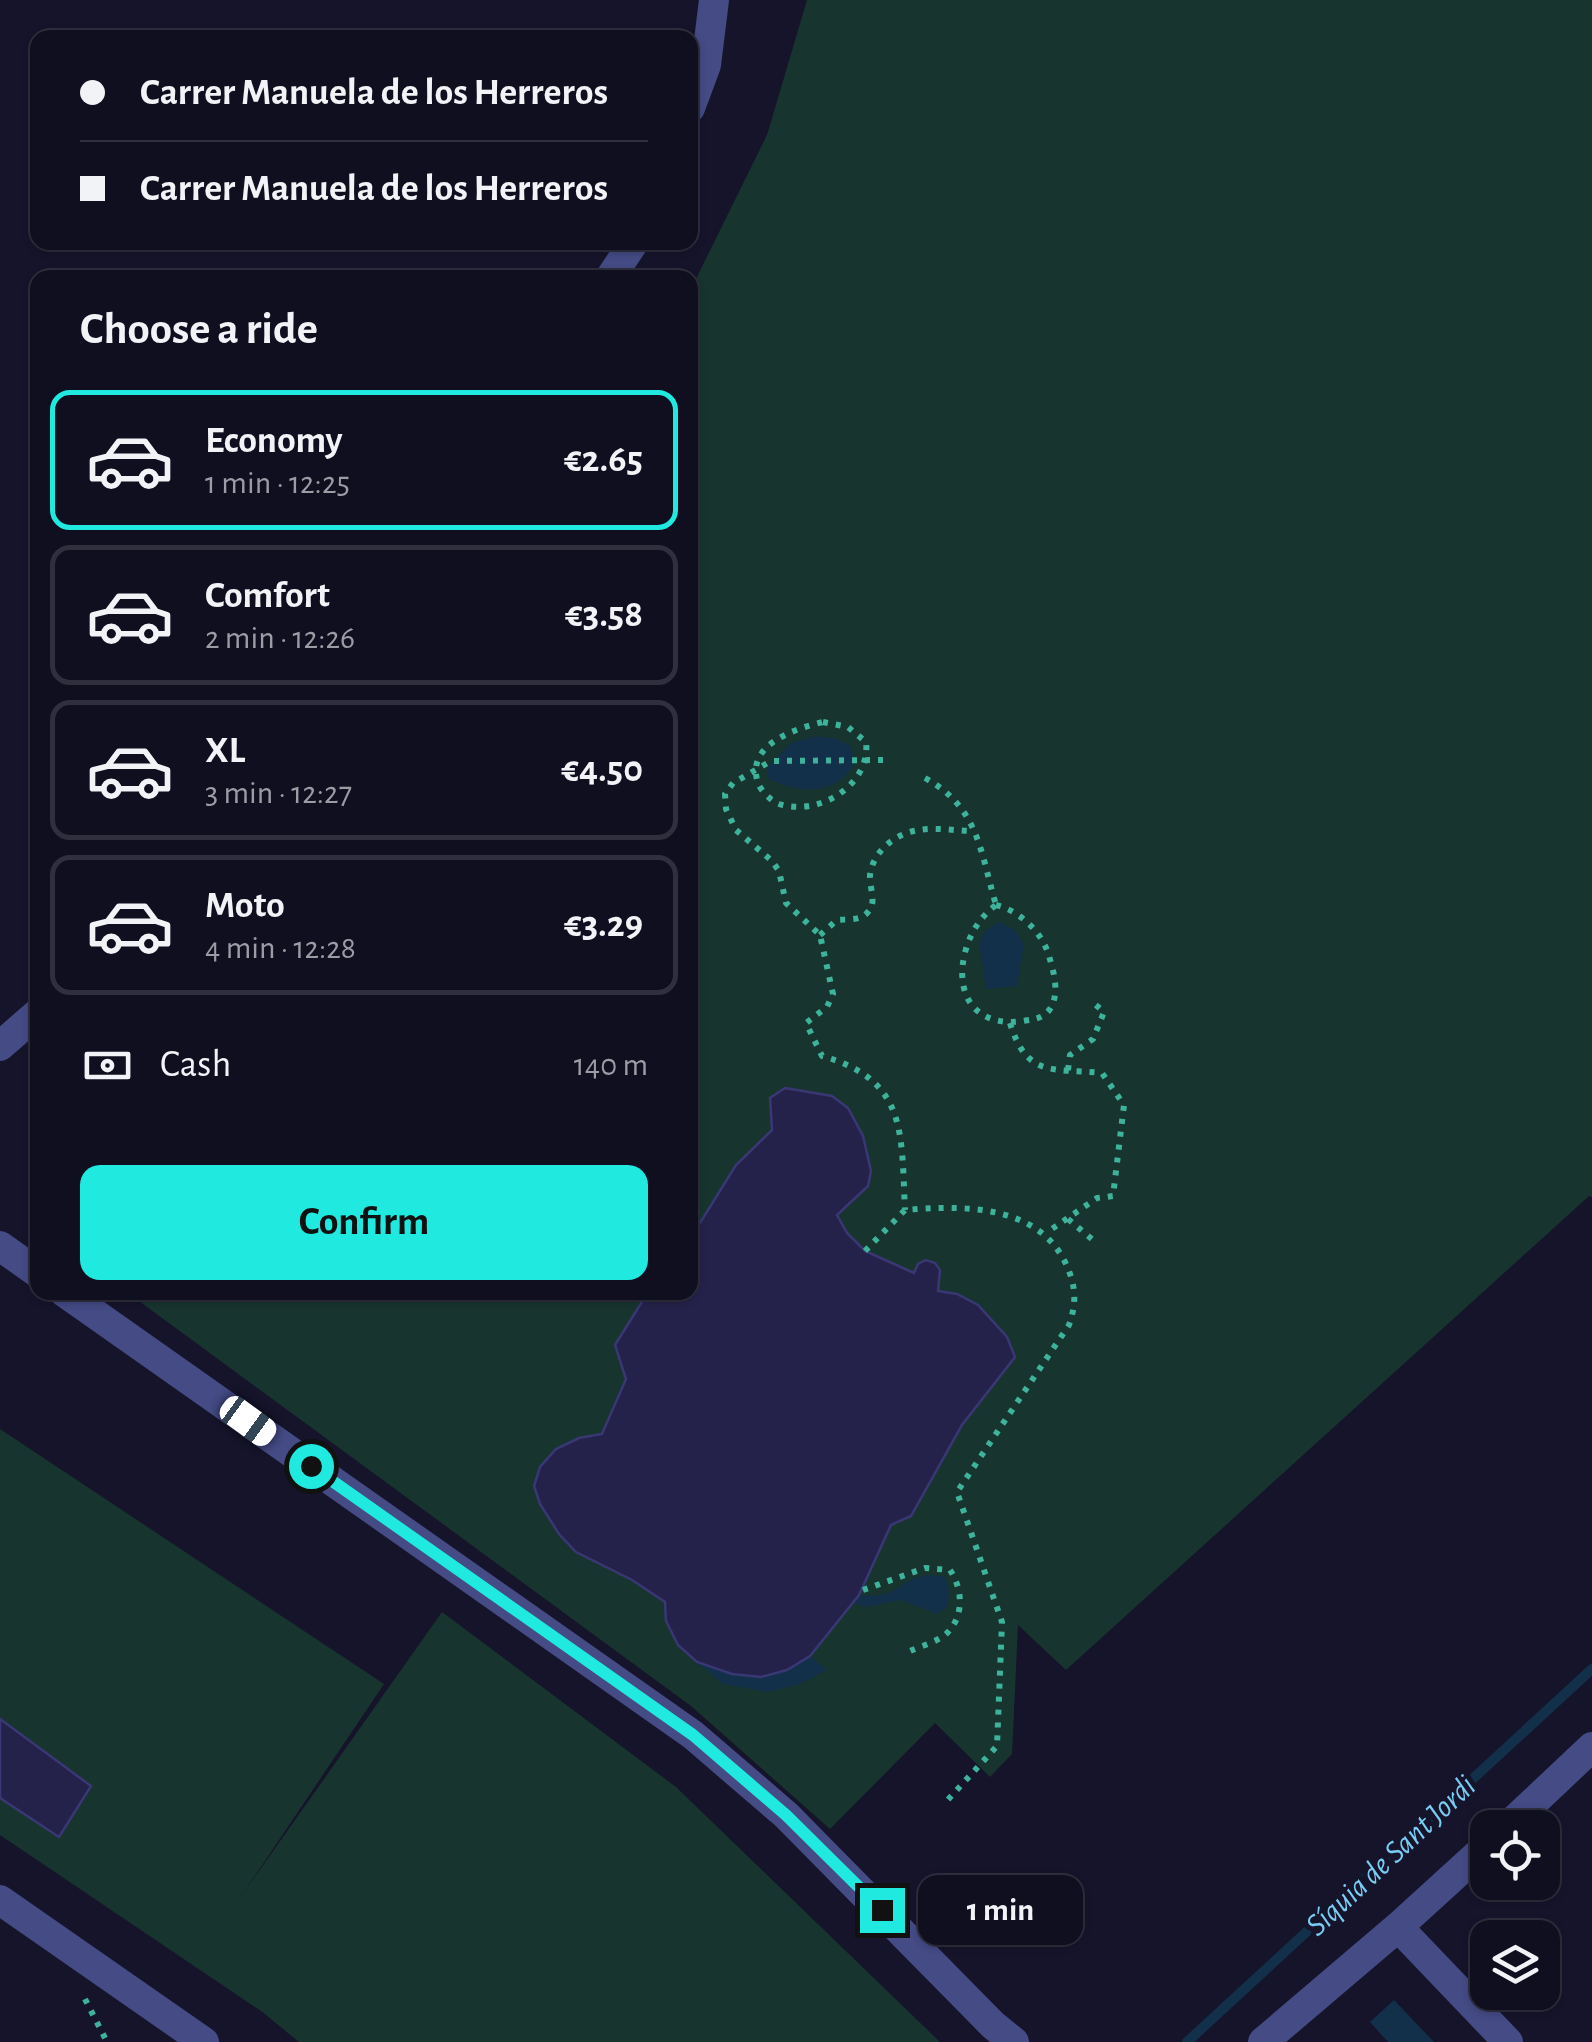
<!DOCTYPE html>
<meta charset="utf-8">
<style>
:root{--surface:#100f20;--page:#1e1d2d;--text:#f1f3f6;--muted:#9c9ca5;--line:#302f3e;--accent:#20e9df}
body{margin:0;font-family:"Alegreya Sans",sans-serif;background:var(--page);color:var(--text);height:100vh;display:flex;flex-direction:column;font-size:38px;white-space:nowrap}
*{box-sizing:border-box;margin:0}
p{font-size:32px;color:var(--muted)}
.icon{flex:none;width:55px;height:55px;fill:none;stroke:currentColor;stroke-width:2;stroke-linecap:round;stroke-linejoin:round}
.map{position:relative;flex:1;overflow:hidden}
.sheet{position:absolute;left:30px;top:270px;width:668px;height:1030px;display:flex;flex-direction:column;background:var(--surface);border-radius:20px;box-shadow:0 2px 8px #0004,0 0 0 2px var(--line)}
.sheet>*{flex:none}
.banner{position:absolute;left:30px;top:30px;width:668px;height:220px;border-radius:20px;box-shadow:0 2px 8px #0004,0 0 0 2px var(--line);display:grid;align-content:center;height:220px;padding:0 50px;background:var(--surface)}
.buttons{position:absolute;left:1470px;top:1810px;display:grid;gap:20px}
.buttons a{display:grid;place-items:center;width:90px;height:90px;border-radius:20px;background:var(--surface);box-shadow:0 2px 8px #0004,0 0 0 2px var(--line);font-size:50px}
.end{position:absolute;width:45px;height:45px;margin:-22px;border:12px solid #20e9df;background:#111;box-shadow:0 0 0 5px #111}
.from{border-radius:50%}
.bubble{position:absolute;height:70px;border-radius:20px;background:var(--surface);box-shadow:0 2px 8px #0004,0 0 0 2px var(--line);font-size:32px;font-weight:700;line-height:70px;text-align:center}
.car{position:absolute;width:30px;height:60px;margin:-30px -15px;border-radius:12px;box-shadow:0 0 8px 2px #0007;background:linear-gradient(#fff 24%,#345 0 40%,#fff 0 76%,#345 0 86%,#fff 0)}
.banner b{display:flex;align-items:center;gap:35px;height:95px;font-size:38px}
.banner b+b{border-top:2px solid var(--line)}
.banner i{width:25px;height:25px;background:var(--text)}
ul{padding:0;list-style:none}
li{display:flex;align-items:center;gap:30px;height:140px;margin:0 20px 15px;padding:0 30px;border:5px solid var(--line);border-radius:20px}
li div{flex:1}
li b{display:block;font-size:38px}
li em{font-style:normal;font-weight:700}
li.current{border-color:var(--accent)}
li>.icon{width:90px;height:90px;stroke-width:1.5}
h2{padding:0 50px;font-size:45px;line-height:120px}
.pay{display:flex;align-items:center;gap:25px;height:110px;padding:0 50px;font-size:38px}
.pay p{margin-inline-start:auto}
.action{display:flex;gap:20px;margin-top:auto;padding:20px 50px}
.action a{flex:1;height:115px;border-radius:20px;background:var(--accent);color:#111;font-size:40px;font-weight:700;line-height:115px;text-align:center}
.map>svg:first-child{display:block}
</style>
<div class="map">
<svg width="1592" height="2042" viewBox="0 0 1592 2042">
<rect width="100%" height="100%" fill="#15142b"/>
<path fill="#18342f" d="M807,0h785v1197l-3,-1 -523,474 -48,-45 -6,129 -22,23 -55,-54 -105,106 -139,-123 -563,-413 562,-1v-1001l77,-156z
M0,1429l384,255 -142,211 200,-283 234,175 264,255h-641l-38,-31 -261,-176z"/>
<path fill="#13304a" d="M817,736l20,3 14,7 4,16c-18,35 -57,32 -88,16v-10l24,-25z
M999,922l16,8 9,14 -7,42 -31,3 -7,-48 6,-10z
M930,1575l15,2 4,14 -1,15 -11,8 -37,-14 -33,7 -15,-4 7,-8c43,4 37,-16 71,-20z
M810,1656l17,14 -27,14 -32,8 -45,-8 -26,-22c46,16 70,21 113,-6z
M1394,2000l40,42h-46l-18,-20z"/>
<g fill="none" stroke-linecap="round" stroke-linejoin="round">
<path stroke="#13304a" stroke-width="10" d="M1187,2042l405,-373"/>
</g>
<path fill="#24224a" stroke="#393774" stroke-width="2.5" d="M785,1088l47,8 16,12 15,28 8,35 -3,15 -31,29 10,18 18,18 49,22 4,-9 8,-4 9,3 5,7 -2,21 19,3 21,11 29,32 8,20 -53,68 -51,91 -20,9 -32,70 -49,61 -23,14 -26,7 -29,-3 -35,-12 -19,-17 -12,-24 -1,-19 -33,-22 -56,-28 -17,-18 -19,-30 -6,-18 6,-19 16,-18 23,-11 23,-4 24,-55 -11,-34 33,-53h42v-66l10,-3 36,-58 36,-35 -2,-32z
M0,1719l91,67 -32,51 -59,-39z"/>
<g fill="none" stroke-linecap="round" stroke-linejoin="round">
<path stroke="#3eb39b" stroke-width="6" stroke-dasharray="5 8" stroke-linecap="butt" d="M823,722l25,5 18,15c5,42 -46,75 -87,62 -8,-3 -18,-13 -21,-21 -13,-38 36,-54 65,-61z
M883,760l-112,1 -38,22 -8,11 1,15 10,21 36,31 7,10 7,32 34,32 13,59 -6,13 -21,16 16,33c86,24 79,78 83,154
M925,778c54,30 55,73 71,127
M996,905c24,6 46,27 53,51 5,17 11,37 1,53 -7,10 -16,10 -27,12 -49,7 -70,-28 -57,-72 5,-17 15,-33 30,-44z
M820,935l17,-15c10,-1 23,1 30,-7 11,-10 2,-25 3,-38 3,-24 26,-42 49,-45 17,-3 37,1 55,1
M1010,1023c17,55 42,45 92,50l22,32 -11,91 -16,2 -51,35
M1068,1070l2,-15 23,-16 11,-27 -14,-12
M1068,1219l25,21
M865,1251l40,-41c57,-5 133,-6 161,54 10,22 11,38 3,61l-112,167 45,130 -5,124 -53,58
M863,1590l62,-22 25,2c12,18 15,44 -2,62 -8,9 -27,14 -38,19
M85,1999l22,43"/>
<path stroke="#444b85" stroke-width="30" d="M690,108l16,-43 8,-65
M610,278l24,-36
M0,1046l38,-33
M0,1246l38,27
M64,1292l629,443 93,80 207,210 21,17
M1506,1828l86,-81
M0,1900l204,142
M1398,1927l110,115
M1263,2042l135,-115 90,-82"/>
</g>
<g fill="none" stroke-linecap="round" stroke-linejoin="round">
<path stroke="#20e9df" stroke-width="12" d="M311,1466l382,269 93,80 96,95"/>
</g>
<g text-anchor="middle" stroke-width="10" stroke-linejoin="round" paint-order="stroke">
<g font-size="32" font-style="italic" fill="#79ccf2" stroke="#15142b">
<text transform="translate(1390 1855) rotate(-43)" y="11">Síquia de Sant Jordi</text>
</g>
</g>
</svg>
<div class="buttons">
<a><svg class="icon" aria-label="locate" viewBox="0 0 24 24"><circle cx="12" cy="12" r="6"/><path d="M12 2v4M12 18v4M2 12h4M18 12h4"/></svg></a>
<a><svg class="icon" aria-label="layers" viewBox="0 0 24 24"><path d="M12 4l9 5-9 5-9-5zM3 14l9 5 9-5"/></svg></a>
</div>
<i class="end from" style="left:311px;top:1466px"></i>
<i class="end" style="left:882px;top:1910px"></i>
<div class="bubble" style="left:918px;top:1875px;width:165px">1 min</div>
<i class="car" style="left:248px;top:1421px;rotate:126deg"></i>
<div class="banner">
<b><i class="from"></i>Carrer Manuela de los Herreros</b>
<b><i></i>Carrer Manuela de los Herreros</b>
</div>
<section class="sheet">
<h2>Choose a ride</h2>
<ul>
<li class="current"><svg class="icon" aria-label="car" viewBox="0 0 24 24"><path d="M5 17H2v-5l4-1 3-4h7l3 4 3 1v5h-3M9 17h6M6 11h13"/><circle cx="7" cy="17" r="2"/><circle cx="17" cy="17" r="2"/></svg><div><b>Economy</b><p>1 min · 12:25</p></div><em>€2.65</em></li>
<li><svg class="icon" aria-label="car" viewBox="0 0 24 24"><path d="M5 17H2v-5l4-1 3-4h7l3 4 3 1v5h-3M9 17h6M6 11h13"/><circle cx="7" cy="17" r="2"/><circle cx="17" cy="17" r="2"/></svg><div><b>Comfort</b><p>2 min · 12:26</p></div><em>€3.58</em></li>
<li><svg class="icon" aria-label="car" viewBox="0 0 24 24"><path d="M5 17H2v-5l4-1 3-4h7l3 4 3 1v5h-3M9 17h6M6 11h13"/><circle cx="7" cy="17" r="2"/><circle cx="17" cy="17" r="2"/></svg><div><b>XL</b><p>3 min · 12:27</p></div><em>€4.50</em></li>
<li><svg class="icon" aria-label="car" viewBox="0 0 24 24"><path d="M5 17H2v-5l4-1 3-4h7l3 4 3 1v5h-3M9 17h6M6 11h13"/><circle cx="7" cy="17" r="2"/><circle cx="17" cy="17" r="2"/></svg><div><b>Moto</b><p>4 min · 12:28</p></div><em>€3.29</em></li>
</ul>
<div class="pay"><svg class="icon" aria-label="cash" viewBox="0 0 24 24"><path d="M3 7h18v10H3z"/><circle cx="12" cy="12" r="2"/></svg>Cash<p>140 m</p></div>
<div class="action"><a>Confirm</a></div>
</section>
</div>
